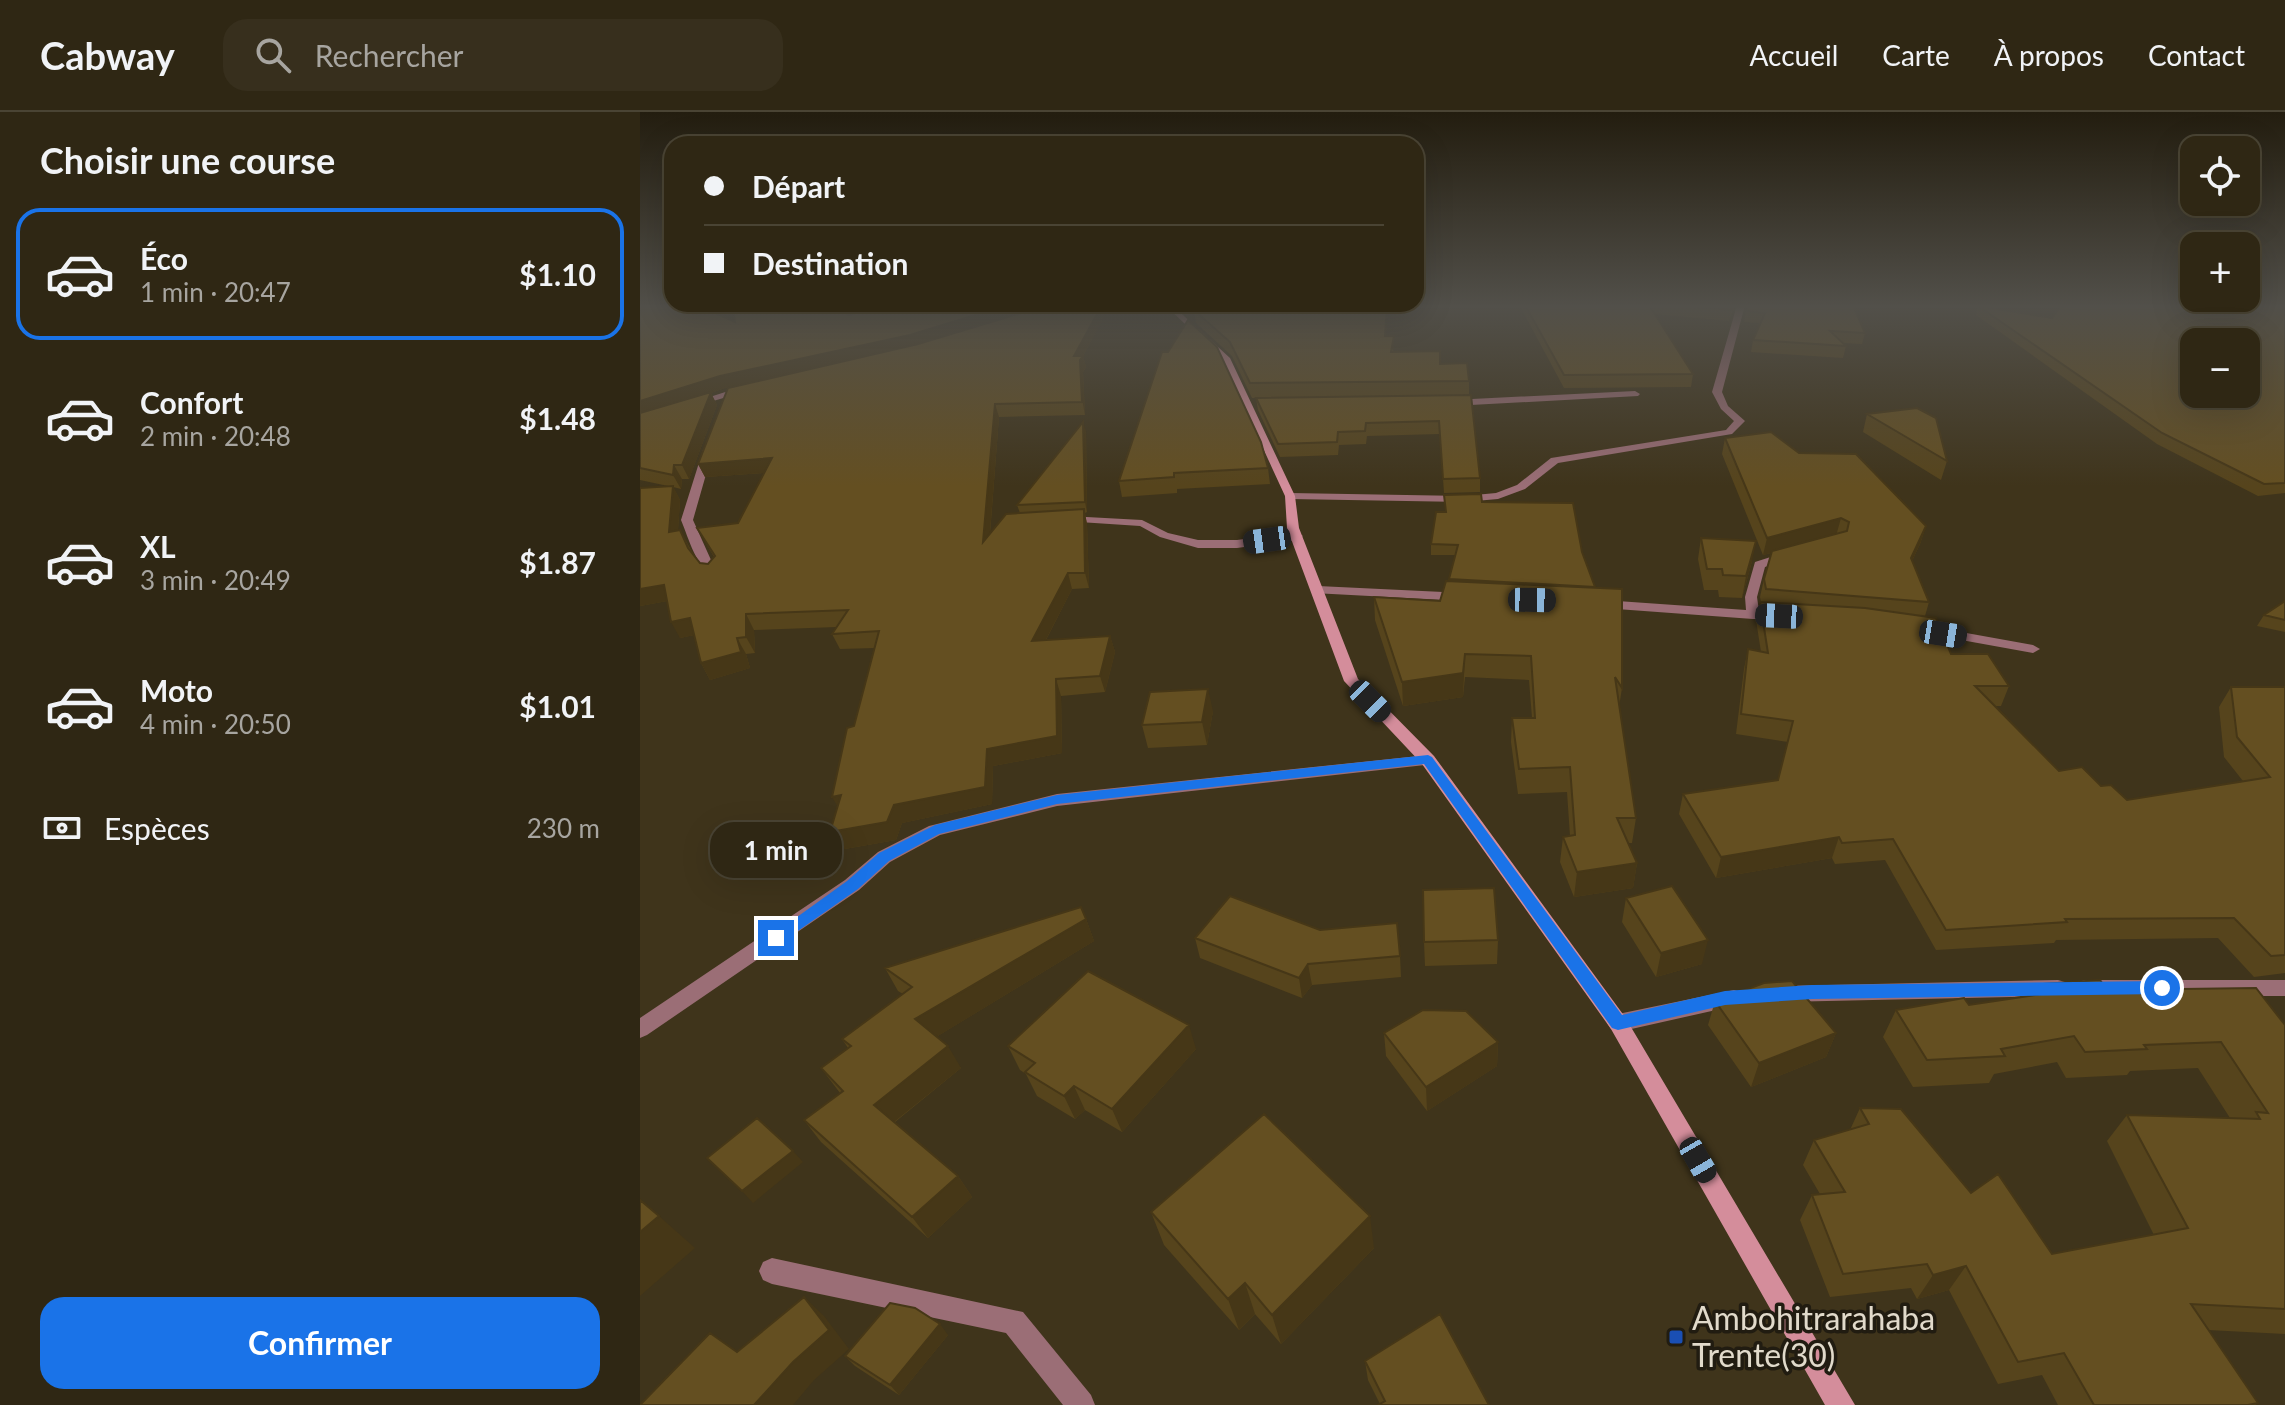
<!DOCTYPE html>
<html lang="fr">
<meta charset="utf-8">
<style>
:root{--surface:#2f2714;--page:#372f1d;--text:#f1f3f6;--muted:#a7a5a0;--line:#4a4434;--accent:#1a73e8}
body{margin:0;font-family:Lato,sans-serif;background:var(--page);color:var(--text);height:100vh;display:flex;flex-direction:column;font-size:30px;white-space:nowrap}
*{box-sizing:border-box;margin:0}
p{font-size:26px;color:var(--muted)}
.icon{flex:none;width:44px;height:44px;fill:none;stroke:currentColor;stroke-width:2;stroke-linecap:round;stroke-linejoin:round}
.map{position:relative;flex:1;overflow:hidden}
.drawer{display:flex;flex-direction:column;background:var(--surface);width:640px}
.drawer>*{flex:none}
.top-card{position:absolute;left:24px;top:24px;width:760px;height:176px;border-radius:24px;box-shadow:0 8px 32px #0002,0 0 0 2px var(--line);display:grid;align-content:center;height:176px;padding:0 40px;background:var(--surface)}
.controls{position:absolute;left:1540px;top:24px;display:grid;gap:16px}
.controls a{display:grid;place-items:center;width:80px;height:80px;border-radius:16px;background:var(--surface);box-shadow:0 8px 32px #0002,0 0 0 2px var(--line);font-size:40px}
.end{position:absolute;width:36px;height:36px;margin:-18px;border:10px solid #1a73e8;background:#fff;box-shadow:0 0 0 4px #fff}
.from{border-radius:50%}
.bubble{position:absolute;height:56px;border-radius:24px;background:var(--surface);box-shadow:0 8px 32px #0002,0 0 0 2px var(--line);font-size:26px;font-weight:700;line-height:56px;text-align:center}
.car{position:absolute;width:24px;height:48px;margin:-24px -12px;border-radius:10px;box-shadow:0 0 6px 2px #0007;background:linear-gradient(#222 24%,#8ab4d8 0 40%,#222 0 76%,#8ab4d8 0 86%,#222 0)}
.top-card b{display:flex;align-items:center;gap:28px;height:76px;font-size:30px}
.top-card b+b{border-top:2px solid var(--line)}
.top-card i{width:20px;height:20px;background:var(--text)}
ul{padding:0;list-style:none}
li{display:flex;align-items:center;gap:24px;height:132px;margin:0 16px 12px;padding:0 24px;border:4px solid transparent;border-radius:24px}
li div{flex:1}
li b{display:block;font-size:30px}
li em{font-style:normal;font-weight:700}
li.on{border-color:var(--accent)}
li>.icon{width:72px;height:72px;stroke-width:1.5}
h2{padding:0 40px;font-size:36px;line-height:96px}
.pay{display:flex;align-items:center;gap:20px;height:88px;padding:0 40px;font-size:30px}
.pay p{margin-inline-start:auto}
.primary-button{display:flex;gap:16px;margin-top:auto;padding:16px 40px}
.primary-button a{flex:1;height:92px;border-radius:24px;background:var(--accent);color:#fff;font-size:32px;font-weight:700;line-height:92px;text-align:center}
header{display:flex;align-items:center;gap:48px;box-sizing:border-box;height:112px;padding:0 40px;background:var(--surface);border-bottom:2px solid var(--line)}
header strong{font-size:38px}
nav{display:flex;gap:44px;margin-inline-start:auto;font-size:28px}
.search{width:560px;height:72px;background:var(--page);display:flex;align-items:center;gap:20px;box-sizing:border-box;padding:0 28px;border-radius:24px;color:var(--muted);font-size:30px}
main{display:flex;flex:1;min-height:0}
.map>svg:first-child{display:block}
</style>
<header>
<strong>Cabway</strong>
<div class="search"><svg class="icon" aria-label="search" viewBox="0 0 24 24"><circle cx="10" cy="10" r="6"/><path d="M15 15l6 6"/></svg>Rechercher</div>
<nav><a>Accueil</a><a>Carte</a><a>À propos</a><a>Contact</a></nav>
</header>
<main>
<section class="drawer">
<h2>Choisir une course</h2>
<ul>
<li class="on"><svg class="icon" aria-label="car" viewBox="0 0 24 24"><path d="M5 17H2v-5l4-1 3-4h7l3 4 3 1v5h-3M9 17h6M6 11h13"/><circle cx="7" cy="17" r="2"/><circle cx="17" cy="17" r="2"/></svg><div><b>Éco</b><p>1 min · 20:47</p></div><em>$1.10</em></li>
<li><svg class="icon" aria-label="car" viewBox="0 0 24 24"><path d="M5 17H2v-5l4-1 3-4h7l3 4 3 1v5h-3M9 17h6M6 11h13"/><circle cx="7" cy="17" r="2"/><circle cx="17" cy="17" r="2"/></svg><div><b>Confort</b><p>2 min · 20:48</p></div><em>$1.48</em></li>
<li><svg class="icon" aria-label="car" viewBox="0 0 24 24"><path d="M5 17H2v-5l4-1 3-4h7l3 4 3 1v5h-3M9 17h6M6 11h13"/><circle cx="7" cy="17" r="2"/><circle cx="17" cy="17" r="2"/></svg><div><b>XL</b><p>3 min · 20:49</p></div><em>$1.87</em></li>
<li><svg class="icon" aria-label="car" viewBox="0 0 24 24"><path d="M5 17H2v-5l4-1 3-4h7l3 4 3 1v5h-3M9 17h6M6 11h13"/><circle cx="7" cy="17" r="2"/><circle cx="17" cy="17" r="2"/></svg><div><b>Moto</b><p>4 min · 20:50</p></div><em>$1.01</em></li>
</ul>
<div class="pay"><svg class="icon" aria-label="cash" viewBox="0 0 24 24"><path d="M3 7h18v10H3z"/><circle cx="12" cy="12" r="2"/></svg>Espèces<p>230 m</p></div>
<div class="primary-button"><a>Confirmer</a></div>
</section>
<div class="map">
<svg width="1645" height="1293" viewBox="0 0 1645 1293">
<rect width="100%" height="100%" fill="#3f341b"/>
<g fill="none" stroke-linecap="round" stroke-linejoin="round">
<path fill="#9b6e76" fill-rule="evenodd" d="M325,193h16l51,9 -4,2z
M531,193h47l4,2 -4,2h-50z
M1097,193h8l-23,87 6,14 17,15 -13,13 -174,29 -33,26 -27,10 -34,3 -174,-3 -5,-3 5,-3 174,3 32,-3 21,-8 34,-27 175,-28 8,-9 -13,-12 -9,-17z
M104,274l4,3 -1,2 -54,16 -5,-3z
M995,279l5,3 -2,2 -186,10 -5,-3 5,-3z
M68,335l5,3 -20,70 18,40 10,13 -6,4c-19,-9 -26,-38 -34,-57l22,-70z
M428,404l74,4 26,13 30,7h39l60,-8 6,4 -6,4 -60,8h-39l-38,-11 -20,-11 -76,-5 -2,-2z
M1149,439l6,4 -2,3 -28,9 -8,30 2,14 25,2v6h-31l-150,-11 -7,-4 7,-4 143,10 -1,-13 10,-35z
M678,474l146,7 6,4 -6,4 -151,-8 -1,-3z
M1282,513l111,20 7,4 -7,4 -116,-21 -2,-3z
M788,643l8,5 -2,4 -377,42 -117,29 -50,27 -31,28 -212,145 -7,3v-20l205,-138 33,-28 51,-26 128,-32z
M1418,868l7,2 3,6 -3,6 -7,2 -277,6 -7,-2 -3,-6 3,-6 7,-2z
M1445,868h200v16h-200l-7,-2 -3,-6 3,-6z
M1094,878l7,2 3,6 -3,6 -7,2 -116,26 -7,-3 -4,-6 4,-6 7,-3z
M132,1146l251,54 68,83 4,10h-32l-57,-72 -234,-49 -9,-4 -4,-9 4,-9z"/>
<path fill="#d48d9b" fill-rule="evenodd" d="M525,193h7l58,53 65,138 4,32 59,151 76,77 191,261 230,388h-30l-214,-376 -189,-265 -78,-83 -57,-153 -2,-32 -63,-137z"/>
</g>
<path fill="#56441c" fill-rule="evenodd" d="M0,193l95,17 -2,-17h377l-27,51 3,11 -3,5 2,43 -86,2 -9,117 30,-21 -3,-8 69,-74 1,81 -2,1 2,11 2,64 -17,1 -26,51 64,-4 5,16 -10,40 -44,4 1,57 -69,13 -1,38 -90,19 -6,17 -57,10 -2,-44 17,-80 21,-78 -35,1 -8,-15 5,-7 -83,3 1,23 -9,1 4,14 -40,12 -9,-17 -7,-28 -14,3 -13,-37 -27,5v-118l28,-2 -28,-6zM369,195l21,3 -19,6zM144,263l-86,89 7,13 59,-4 -26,50 -41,5 17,29 -6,7 -8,-1 -8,-11 -12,-22h-2l2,-30 -7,-13 8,2 1,-10h7l28,-74 -6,-12 14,-5z
M558,193h190l-2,31 8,16 46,12 29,17v14l11,83v14l-36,1 -4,-59 -73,2 -1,8 -27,1 -1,10 -58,2 -22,-47 -2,-12h-4l-20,-42 -36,-33 -2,-13z
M880,193h215l-6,16 -74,-7 38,60 -2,13 -127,1 -41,-76z
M1107,193l118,28 -3,11 -19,-1 3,3 -3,12 -92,-6 2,-12 7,-17 -16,-1z
M1645,193v188l-27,3 -101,-52 -181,-129 2,-9 74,12z
M528,240l100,116 2,16 -93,5v4l-55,4 -3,-16z
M1227,302l80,47 -6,19 -78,-48z
M1085,326l74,15 127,73 -6,18 -8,17 17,41 -4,14 26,38 58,32 -8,20h-6l64,65 42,15 26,14 116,-19 -19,-24 -5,-50 12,-20h54v286l-31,4 -36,-39 -162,2 -2,3 -118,7 -51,-90 -50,4 -3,-6 -116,20 -37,-64 4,-20 95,-14 10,-38 -52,-8 8,-65 4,-20 13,3 -5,-32 5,-18 -1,-5 4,-18 7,-26 -8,2 -41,-101z
M842,390l100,50 40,136 -3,19 17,111 -4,25h-4l9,20 -4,25 -59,9 -14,-35 3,-25 7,-1 -3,-44 -49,2 -7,-52 1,-24h20l-3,-38 -64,-3 -2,20 -60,9 -28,-86 -1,-23 66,4 9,-20 6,-26h-24v-11l14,-32z
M1061,426l51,23 -10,37 -23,-1 -1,-7h-14l-6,-31z
M1645,489v31l-28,-6 7,-11z
M573,599l-6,34 -59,3 -6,-23z
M986,786l76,66 -46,13 -34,-55z
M446,807l8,22 -158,96 25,31 -66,54 63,54 14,21 -44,41 -107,-96 -17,-22 36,-27 -19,-25 27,-20 -6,-9 61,-45 -5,-3 -13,-23z
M680,818l80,26 1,21 -89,8 -10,13 -102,-40 -5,-20z
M858,828l-1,24 -72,2 -1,-24z
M1401,872l66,6 178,35v309l-77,-4 50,73 -3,2h-197l-16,-30 -44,9 -49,-94 -32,9 -6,-11 -81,9 -30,-77 12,-25 8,-1 -17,-29 11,-25 36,-10 10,-22 192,146 102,-19 -47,-94 20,-26 103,3 -32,-50 -68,3 -3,4 -61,3 -9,-16 -63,12 -5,9 -76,4 -30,-50 13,-27 73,-5 66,-10z
M1075,889l121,32 -10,24 -75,30 -43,-62z
M744,921l114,9 -1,24 -70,45 -41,-55z
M368,934l188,3 -74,83 -37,-22 -10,9 -38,-23 -11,-22 -6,-4z
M511,1100l223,36 -93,96 -26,-30 -16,16 -75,-85z
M308,1223l-49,60 -44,-29 -10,-10z
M725,1249l124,44 -109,-1 -12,-24z"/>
<path fill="#463717" d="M213,193h43l-51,17 -4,-11 2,-4z
M368,193l3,11 -97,30 -189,42 -14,5 6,12 -28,74 -7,-14 -42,-49v-15l80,-25z
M389,193h35l-34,5z
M462,193h8l-27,51 3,11 -3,5 2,43 -11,-59z
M747,193h1l-3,45v-14z
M355,292l4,13 -11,140 -5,-15z
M443,310l3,9 1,81 -2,-10z
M132,346l6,14 -73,5 -7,-13z
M34,353l8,14 -1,10 -8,-14z
M33,374l7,14 -3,46 -8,-14z
M444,397l3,15 2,64 -4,-15z
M1201,406l-5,18 -73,19 4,-17z
M1286,414l-6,18 -15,32 6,-18z
M1116,429l-4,20 -10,37 4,-22z
M428,461l4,16 -35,68 -5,-16z
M24,473l9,15 -33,6v-17z
M106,502l8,16 1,23 -9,-16z
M50,506l10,16 -20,4 -9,-16z
M470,524l5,16 -10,40 -5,-16z
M97,526l9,16 4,14 -40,12 -9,-17z
M825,542l-2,43 -60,9 -1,-24z
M416,567l5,17 1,57 -69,13 -1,38 -90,19 -6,17 -57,10 -9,-18 64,-27 93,-56z
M568,577l5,22 -6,34 -5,-23z
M201,683l1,19 -10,-17z
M1199,725l-7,21 -116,20 5,-21z
M997,751l-4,25 -59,9 3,-25z
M446,807l8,22 -166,101 -13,-23z
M1068,828l-6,24 -46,13 5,-24z
M668,852l4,21 -10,13 -3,-20z
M549,913l7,24 -74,83 -10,-23z
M1196,921l-10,24 -75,30 8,-24z
M858,930l-1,24 -70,45 -1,-24z
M308,934l13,22 -72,58 -15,-21z
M434,974l11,24 -10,9 -11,-23z
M153,1039l10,11 -50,41 -11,-12z
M318,1064l14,21 -44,41 -16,-21z
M19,1104l36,32 -55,48v-64z
M730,1104l4,32 -93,96 -9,-29z
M1326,1154l-17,24 -32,9 16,-24z
M605,1171l10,31 -16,16 -11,-31z
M164,1185l20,19 25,33 -35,31 -21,25h-39z
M300,1212l8,11 -49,60 -9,-10z"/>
<path fill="#644f21" stroke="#463717" stroke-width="2" fill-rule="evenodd" d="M0,193h58l37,17 -2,-17h66l-6,3 16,-3h44l-10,2 -2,4 8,4 36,-10h123l-98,30 -190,41 -80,25z
M408,193h54l-28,51h9l-3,4 2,42 -87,2 -12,138 23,-28 78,-5 1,64h-17l-36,68 78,-5 -10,40 -44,3 1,57 -70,13 -2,38 -91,18 -7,17 -57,10 11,-37 -9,2 15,-69 7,-2 25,-95 -47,3 16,-24 -102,4v23l-9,1 4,14 -40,11 -11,-45 -19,4 -7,-37 -24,4v-101l33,-2 -4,46 11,-2 8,18 12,15 8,1 7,-8 -18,-28 41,-5 34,-65 -74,6 30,-76 190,-44z
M558,193h189l-2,31h9l-3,16 49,-1v13l27,-1 2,18 -219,2 -20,-41 -36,-32z
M885,193h124l44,69 -129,1z
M1037,193h56l-2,5z
M1107,193h106l12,28 -35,-2 16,15 -93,-6 12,-27 -19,-2z
M1421,193h224v178l-21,1 -102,-51 -184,-127 74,12zM1554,230h52v52h-52z
M548,208l29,27 44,95 7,26 -94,5v4l-55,4 43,-129h6z
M71,280l-29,73h-8l-1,10 -33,-7v-55z
M831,283l9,83 -37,1 -4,-58 -73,2 -1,8 -27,1 -1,10 -59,2 -22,-46z
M1277,296l19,10 11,43 -80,-47z
M443,310l2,80 -68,3z
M1131,320l28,21 57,1 70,72 -15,32 18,44 -163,-13 -2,-10 8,-28 75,-20 2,-9 -8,-4 -74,20 -42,-100z
M841,382l1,8 91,1 9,49 13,35 -146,-8 9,-34 -27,-1 5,-32h10l-2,-17z
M1061,426l55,3 -10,35 -23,-1 -1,-6h-15z
M806,469l176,8v99l-7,-11 21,141h-19l20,45 -60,9 -14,-35 12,-2 -5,-68 -51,2 -7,-51h23l-4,-62 -66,-2 -2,19 -61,9 -28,-85 66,4z
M1645,489v19l-21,-5z
M1120,490l105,6 71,10 15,36h37l21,32h-34l84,85 23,-4 19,19 10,-1 16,15 143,-23 -33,-40 -6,-50h54v268l-14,1 -37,-38 -169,1 2,3 -121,8 -53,-91 -51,4 -3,-6 -118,20 -38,-63 95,-14 15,-59 -52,-7 7,-65 20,4z
M568,577l-6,33 -60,3 8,-33z
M1032,774l36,54 -47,13 -35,-55z
M854,776l4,52 -74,2 -1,-52z
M590,784l90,34 77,-7 3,33 -92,8 -9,14 -104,-40z
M441,795l5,12 -171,100 33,27 -74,59 84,71 -46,41 -108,-97 39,-29 -22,-23 30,-22 -9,-7 70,-52 -27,-19z
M448,859l101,54 -77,84 -38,-23 -10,10 -39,-24 10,-9 -27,-17z
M1460,868l7,10 149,-2 29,37v284l-94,-5 67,99 -10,2h-154l-30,-52 -46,9 -52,-96 -33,9 -6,-11 -84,10 -31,-79 33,-3 -31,-52 55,-16 -9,-16 41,1 70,84 27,-19 54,80 136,-26 -61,-113 133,4 -4,-7 12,1 -47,-71 -77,3 3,4 -62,3 -11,-16 -73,13 4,7 -78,4 -31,-50 68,-12 5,7 79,-12 -7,-9z
M1152,869l44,52 -77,30 -44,-62 49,-18z
M783,898l43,1 32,31 -72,45 -42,-54z
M624,1002l106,102 -98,99 -27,-32 -17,16 -77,-87z
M117,1006l36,33 -51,40 -35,-33z
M0,1088l19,16 -19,16z
M164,1185l25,33 -36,32 -39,43h-114l70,-72 27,19z
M250,1191l25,5 25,16 -50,61 -45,-29z
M800,1202l49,91h-111l7,-4 -20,-40z"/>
<linearGradient id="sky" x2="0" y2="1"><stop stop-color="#231d0f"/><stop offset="0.52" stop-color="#52504a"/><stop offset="1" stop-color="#52504a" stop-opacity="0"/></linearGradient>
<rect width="1645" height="374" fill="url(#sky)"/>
<path fill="#1a73e8" d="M788,643l4,2 190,258 103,-24 87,-6 350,-4 8,7 -8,6 -350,5 -87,6 -107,25 -6,-2 -188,-264 -367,40 -118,30 -50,27 -31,28 -76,53h-12l-2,-4 79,-57 32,-28 56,-28 122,-30z"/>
<rect fill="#1a4fb4" stroke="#211c11" stroke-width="3" x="1028" y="1217" width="16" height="16" rx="4"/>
<g text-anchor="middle" stroke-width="7" stroke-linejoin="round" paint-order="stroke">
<g font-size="32" fill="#e1dacb" stroke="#211c11" text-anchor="start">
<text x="1052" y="1218">Ambohitrarahaba<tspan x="1052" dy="37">Trente(30)</tspan></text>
</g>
</g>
</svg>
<div class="controls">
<a><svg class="icon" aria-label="locate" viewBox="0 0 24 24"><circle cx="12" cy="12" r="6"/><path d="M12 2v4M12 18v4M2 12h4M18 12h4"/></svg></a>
<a>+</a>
<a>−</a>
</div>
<i class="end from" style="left:1522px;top:876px"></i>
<i class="end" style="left:136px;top:826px"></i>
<div class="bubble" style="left:70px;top:710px;width:132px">1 min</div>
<i class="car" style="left:627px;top:428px;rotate:262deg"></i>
<i class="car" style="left:892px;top:488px;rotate:91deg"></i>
<i class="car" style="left:1139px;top:504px;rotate:273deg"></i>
<i class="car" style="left:1303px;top:522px;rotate:99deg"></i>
<i class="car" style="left:730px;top:589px;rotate:135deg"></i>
<i class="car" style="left:1058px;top:1048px;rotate:150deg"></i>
<div class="top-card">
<b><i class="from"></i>Départ</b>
<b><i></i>Destination</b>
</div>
</div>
</main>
